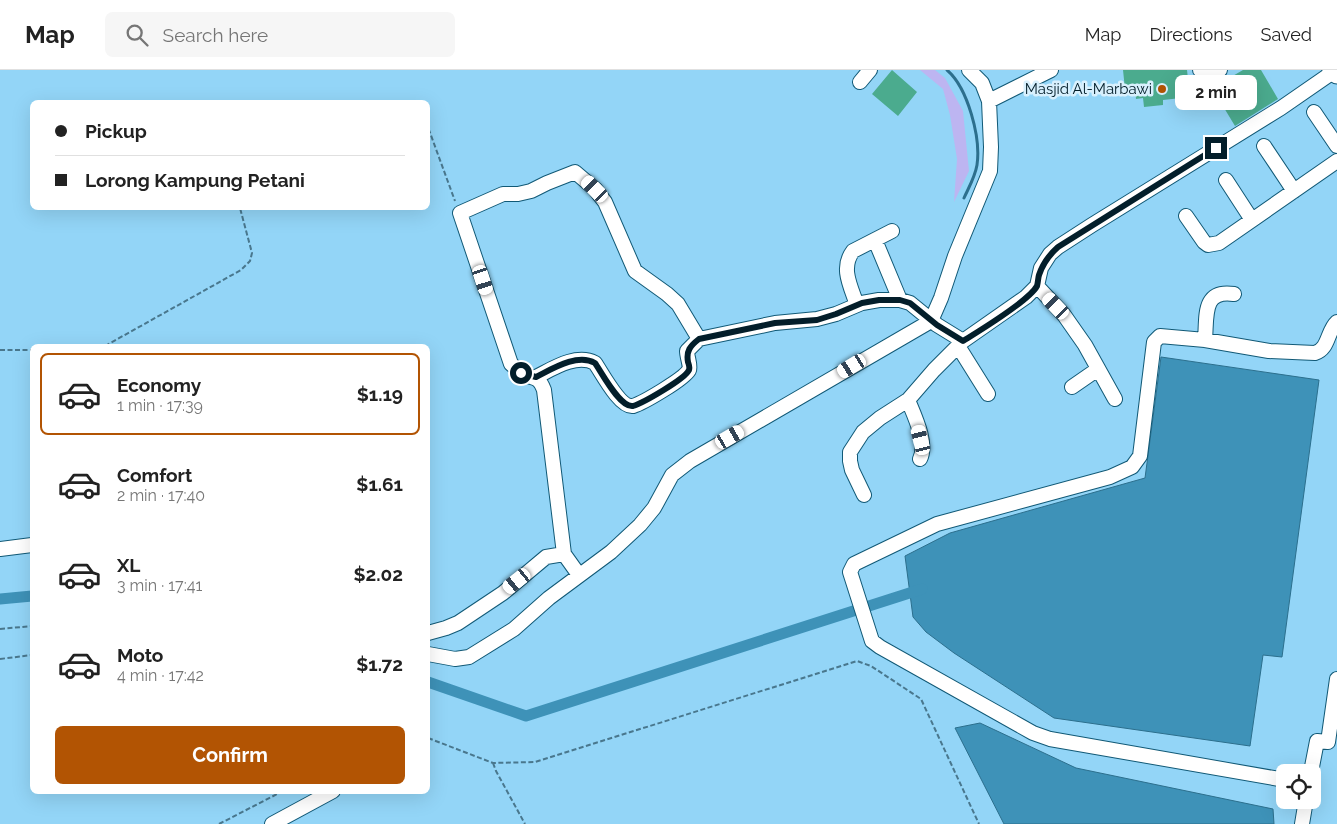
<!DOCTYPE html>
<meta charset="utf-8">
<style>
:root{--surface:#fff;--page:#f6f6f6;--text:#222;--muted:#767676;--line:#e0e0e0;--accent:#b25403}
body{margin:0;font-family:Raleway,sans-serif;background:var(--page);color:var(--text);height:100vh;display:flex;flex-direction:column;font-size:19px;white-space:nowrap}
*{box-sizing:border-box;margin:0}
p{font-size:16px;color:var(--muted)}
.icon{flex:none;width:28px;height:28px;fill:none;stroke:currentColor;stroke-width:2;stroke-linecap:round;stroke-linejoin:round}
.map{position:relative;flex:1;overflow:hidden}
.sheet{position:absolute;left:30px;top:274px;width:400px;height:450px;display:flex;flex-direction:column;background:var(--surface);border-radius:8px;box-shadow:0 5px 20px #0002}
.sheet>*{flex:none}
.guide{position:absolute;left:30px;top:30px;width:400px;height:110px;border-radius:8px;box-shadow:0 5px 20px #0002;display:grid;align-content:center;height:110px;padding:0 25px;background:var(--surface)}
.controls{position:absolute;left:1276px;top:694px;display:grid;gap:10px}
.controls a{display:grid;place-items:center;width:45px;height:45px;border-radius:8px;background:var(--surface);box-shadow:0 5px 20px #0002;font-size:25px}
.end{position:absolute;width:22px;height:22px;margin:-11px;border:6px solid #031e2a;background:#fff;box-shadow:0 0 0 2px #fff}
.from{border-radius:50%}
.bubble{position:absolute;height:35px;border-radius:8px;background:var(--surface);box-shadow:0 5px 20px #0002;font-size:16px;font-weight:700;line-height:35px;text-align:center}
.car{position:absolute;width:15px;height:30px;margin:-15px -8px;border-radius:6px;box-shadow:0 0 4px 1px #0007;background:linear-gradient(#fff 24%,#345 0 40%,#fff 0 76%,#345 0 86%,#fff 0)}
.guide b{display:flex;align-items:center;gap:18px;height:48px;font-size:19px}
.guide b+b{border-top:1px solid var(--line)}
.guide i{width:12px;height:12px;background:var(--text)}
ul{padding:9px 0 0;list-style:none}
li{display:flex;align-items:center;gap:15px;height:82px;margin:0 10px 8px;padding:0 15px;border:2px solid transparent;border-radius:8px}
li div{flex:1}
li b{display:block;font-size:19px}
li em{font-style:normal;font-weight:700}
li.on{border-color:var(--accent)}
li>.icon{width:45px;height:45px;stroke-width:1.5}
.button{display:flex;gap:10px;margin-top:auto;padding:10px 25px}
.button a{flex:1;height:58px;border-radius:8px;background:var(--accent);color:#fff;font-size:20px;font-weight:700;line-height:58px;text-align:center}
header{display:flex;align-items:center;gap:30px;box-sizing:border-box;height:70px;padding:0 25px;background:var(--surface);border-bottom:1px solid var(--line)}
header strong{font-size:24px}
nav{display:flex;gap:28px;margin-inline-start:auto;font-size:18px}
.search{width:350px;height:45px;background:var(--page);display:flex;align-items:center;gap:12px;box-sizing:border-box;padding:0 18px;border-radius:8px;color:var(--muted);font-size:19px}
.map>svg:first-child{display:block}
</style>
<header>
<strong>Map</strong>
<div class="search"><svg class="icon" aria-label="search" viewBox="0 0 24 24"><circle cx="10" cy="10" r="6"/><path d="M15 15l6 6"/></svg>Search here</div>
<nav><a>Map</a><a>Directions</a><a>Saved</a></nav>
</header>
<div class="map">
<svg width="1337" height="754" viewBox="0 0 1337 754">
<rect width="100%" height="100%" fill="#93d5f7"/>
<path fill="#bdb5f1" d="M920,0h15l10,8 18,33 6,60 -15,31 3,-43 -7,-44 -7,-26z"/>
<path fill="#3e92b8" stroke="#2c6f8d" d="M1161,287l158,23 -37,277 -19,-2 -13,91 -196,-28 -100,-65 -28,-21 -13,-15 -8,-61 45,-23 195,-55z
M980,653l96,45 197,41 1,15h-270l-49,-96z"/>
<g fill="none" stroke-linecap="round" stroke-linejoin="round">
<path stroke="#2c6f8d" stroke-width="3" d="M947,0c21,18 34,68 30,95 -2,12 -8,22 -13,33"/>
<path stroke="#3e92b8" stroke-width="11" d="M0,529l32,-3
M428,612l98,34 396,-127"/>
</g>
<path fill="#4bab8e" d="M892,0l25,22 -19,24 -26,-22z
M1123,0h64l3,27 -27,3v5l-19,2 -1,-9 -7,1 -1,-11 -10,1z
M1243,0h18l17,29 -43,27 -23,-38z"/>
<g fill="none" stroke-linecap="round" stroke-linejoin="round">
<g stroke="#115976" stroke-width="16">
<path id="minor" d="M1200,0c6,6 13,6 20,0
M860,12l10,-12
M989,31l62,-31
M1314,42l23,34
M1264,76l30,45
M1226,110l26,40
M1186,146l18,26 4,3 11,-2 118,-82
M875,170l25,60
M1037,216l27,29 21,30 30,54
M1234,224c-32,-5 -27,22 -29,46l64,11 46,2c14,-4 12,-22 22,-31
M857,235c-6,-18 -17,-37 -4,-54l39,-20
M1205,270l-45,-4 -6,6 -14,114 -8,11 -22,10 -173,47 -83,40 -4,8 22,69 8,6 153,86 17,6 235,41
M958,276l30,48
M536,307c16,-8 40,-24 59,-14 7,10 25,45 38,43 10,-3 51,-27 56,-36 2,-4 -2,-13 -2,-19l12,-12 76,-16 42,-4 19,-5 26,-11 17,-3h21l10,3 27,22 26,16
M1072,317l26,-18
M908,330c6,15 20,43 12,59
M864,425l-12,-25 -2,-9v-9l13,-20 17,-14 28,-18 26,-30 29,-29 63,-44 11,-11 4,-18 9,-14 8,-7 34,-22 189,-117 55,-38
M0,479l32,-4
M579,505l-15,-21 -20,-164c-6,-16 -11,-10 -23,-17 -3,-2 -7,-7 -10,-9l-51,-151 43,-19h15l13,-3 16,-8 28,-11 20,17 10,13 30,69 32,23 11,10 21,35
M428,563l18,-5 12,-5 45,-30 43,-36 18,-3
M428,584l27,5 14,-2 45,-28 35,-31 62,-46 29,-27 14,-17 18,-33 18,-14 241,-140 10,-23 14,-42 35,-85 1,-24 -2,-46 -7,-18 -13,-13
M1311,702l6,-31 11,1 9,-63
M272,754l61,-33
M1302,754l4,-24"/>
</g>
<g stroke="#115976" stroke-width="21">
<path id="major" d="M1332,0l5,4"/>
</g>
<path stroke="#49778d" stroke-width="2" stroke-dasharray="5 2.5" stroke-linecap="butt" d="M428,59l1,1 26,71
M105,276l136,-76 9,-9 2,-8 -12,-45
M0,280h32
M0,559l32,-3
M0,589l32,-4
M428,668l65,25 42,-1 322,-101 14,5 50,33 58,125
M493,693l3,8 29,53
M219,754l64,-33"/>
<use href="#minor" stroke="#fff" stroke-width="14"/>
<use href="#major" stroke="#fff" stroke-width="19"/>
</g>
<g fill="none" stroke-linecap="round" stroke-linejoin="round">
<path stroke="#031e2a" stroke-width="6" d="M521,303l15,4c16,-8 41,-24 59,-14 7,10 25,45 38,43 10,-3 52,-27 56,-36 1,-3 0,-5 -1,-8 -2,-11 2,-16 11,-23l76,-16 42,-3 19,-6 26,-11 17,-3h21l10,3 27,22 26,16c16,-10 66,-40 74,-55 1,-3 1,-8 2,-11 4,-12 10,-20 19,-28l158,-99"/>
</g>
<circle fill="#b25403" stroke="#d8f0fd" stroke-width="2" cx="1162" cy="19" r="5"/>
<g text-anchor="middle" stroke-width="5" stroke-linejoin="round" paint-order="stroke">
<g font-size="15" fill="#031e2a" stroke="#d8f0fd" text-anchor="end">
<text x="1152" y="24">Masjid Al-Marbawi</text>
</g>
</g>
</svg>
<div class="controls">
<a><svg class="icon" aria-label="locate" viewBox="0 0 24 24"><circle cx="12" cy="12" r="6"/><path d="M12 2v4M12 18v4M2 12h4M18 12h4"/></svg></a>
</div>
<i class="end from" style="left:521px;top:303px"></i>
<i class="end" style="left:1216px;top:78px"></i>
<div class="bubble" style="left:1175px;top:5px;width:82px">2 min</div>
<i class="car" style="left:595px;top:119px;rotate:315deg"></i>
<i class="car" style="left:483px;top:210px;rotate:162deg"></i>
<i class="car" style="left:1056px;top:236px;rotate:316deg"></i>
<i class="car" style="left:852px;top:296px;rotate:239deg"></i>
<i class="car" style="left:730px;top:367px;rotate:60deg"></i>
<i class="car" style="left:921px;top:370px;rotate:346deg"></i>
<i class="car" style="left:517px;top:511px;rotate:231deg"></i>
<div class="guide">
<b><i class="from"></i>Pickup</b>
<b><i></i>Lorong Kampung Petani</b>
</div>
<section class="sheet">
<ul>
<li class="on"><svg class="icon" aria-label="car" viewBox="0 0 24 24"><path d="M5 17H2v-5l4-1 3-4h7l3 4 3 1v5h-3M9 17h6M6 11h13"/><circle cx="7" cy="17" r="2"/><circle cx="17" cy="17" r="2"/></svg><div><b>Economy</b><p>1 min · 17:39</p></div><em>$1.19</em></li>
<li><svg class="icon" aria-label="car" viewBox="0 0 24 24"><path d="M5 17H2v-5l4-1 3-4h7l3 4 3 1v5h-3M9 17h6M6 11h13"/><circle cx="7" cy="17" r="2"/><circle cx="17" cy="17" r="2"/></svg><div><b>Comfort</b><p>2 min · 17:40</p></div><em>$1.61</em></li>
<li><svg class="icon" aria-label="car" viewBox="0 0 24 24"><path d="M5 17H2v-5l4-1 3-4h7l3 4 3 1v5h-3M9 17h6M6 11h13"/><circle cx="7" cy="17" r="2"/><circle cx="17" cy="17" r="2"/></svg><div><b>XL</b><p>3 min · 17:41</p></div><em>$2.02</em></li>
<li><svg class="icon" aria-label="car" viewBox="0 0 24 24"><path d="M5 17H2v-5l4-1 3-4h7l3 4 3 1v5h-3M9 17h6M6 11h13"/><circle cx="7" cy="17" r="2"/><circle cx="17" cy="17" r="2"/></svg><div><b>Moto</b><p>4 min · 17:42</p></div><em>$1.72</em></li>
</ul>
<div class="button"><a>Confirm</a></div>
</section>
</div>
